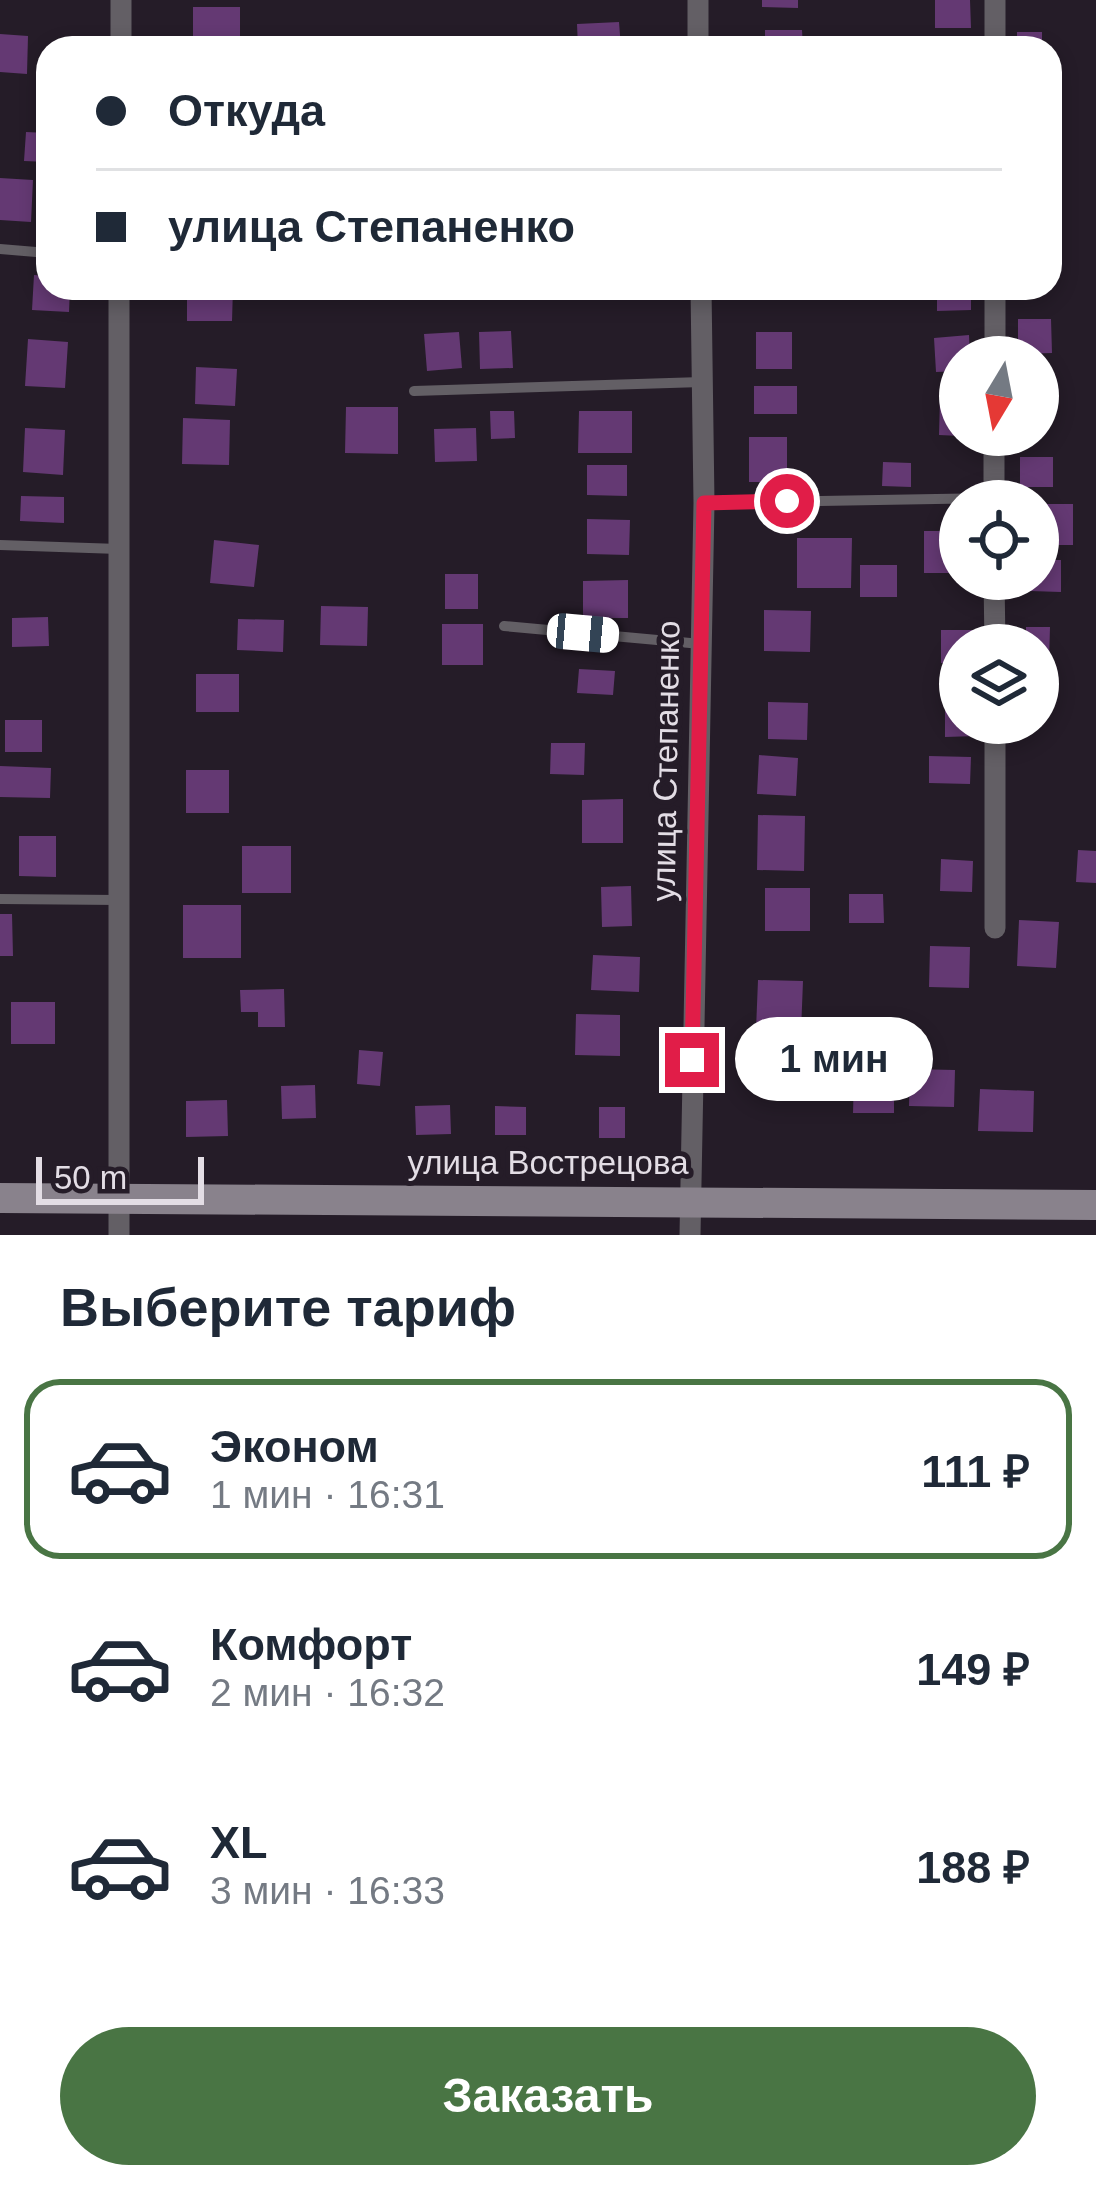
<!DOCTYPE html>
<html lang="ru">
<meta charset="utf-8">
<style>
:root{--surface:#fff;--page:#f2f2f3;--text:#1f2937;--muted:#747a83;--line:#e0e1e3;--accent:#497544}
body{margin:0;font-family:Arial,sans-serif;background:var(--page);color:var(--text);height:100vh;display:flex;flex-direction:column;font-size:45px;white-space:nowrap}
*{box-sizing:border-box;margin:0}
p{font-size:39px;color:var(--muted)}
.icon{flex:none;width:66px;height:66px;fill:none;stroke:currentColor;stroke-width:2;stroke-linecap:round;stroke-linejoin:round}
.map{position:relative;height:1235px;overflow:hidden}
.sheet{display:flex;flex-direction:column;background:var(--surface);flex:1}
.sheet>*{flex:none}
.guide{position:absolute;left:36px;top:36px;width:1026px;height:264px;border-radius:36px;box-shadow:0 6px 18px #0003;display:grid;align-content:center;height:264px;padding:0 60px;background:var(--surface)}
.needle{width:78px;rotate:190deg}
.tools{position:absolute;left:939px;top:336px;display:grid;gap:24px}
.tools a{display:grid;place-items:center;width:120px;height:120px;border-radius:50%;background:var(--surface);box-shadow:0 6px 18px #0003;font-size:60px}
.scale{position:absolute;left:36px;bottom:30px;width:168px;box-sizing:border-box;padding-left:12px;border:6px solid #e3dde5;border-top:0;font-size:33px;line-height:42px;white-space:nowrap;color:#e3dde5;-webkit-text-stroke:9px #251c28;paint-order:stroke}
.end{position:absolute;width:54px;height:54px;margin:-27px;border:15px solid #e11d48;background:#fff;box-shadow:0 0 0 6px #fff}
.from{border-radius:50%}
.bubble{position:absolute;height:84px;border-radius:42px;background:var(--surface);box-shadow:0 6px 18px #0003;font-size:39px;font-weight:800;line-height:84px;text-align:center}
.car{position:absolute;width:36px;height:72px;margin:-36px -18px;border-radius:15px;box-shadow:0 0 9px 3px #0007;background:linear-gradient(#fff 24%,#345 0 40%,#fff 0 76%,#345 0 86%,#fff 0)}
.guide b{display:flex;align-items:center;gap:42px;height:114px;font-size:45px}
.guide b+b{border-top:3px solid var(--line)}
.guide i{width:30px;height:30px;background:var(--text)}
ul{padding:0;list-style:none}
li{display:flex;align-items:center;gap:36px;height:180px;margin:0 24px 18px;padding:0 36px;border:6px solid transparent;border-radius:36px}
li div{flex:1}
li b{display:block;font-size:45px}
li em{font-style:normal;font-weight:800}
li.selected{border-color:var(--accent)}
li>.icon{width:108px;height:108px;stroke-width:1.5}
h2{padding:0 60px;font-size:54px;line-height:144px}
.primary-button{display:flex;gap:24px;margin-top:auto;padding:24px 60px}
.primary-button a{flex:1;height:138px;border-radius:72px;background:var(--accent);color:#fff;font-size:48px;font-weight:800;line-height:138px;text-align:center}
.map>svg:first-child{display:block}
</style>
<div class="map">
<svg width="1096" height="1235" viewBox="0 0 1096 1235">
<rect width="100%" height="100%" fill="#251c28"/>
<path fill="#643973" d="M762,0h36v8l-36,-1z
M935,0h35l1,28h-36z
M193,7h47v41h-47z
M619,22l2,26h-43l-1,-24z
M765,30h37l1,18h-38z
M1017,32h25v16h-25z
M0,34l28,2 -1,38 -27,-2z
M26,132l22,1v29l-24,-1z
M0,178l33,2 -2,42 -31,-2z
M34,275l14,1v12h22l-1,24 -37,-2z
M187,288h46l-1,33h-45z
M937,288h34v22l-34,1z
M1018,319h33l1,34 -34,1z
M511,331l2,37 -33,1 -1,-37z
M459,332l3,36 -35,3 -3,-37z
M756,332h36v37h-36z
M969,335l1,22h-10v14l-24,1 -2,-34z
M28,339l40,3 -3,46 -40,-2z
M196,367l41,2 -2,37 -40,-2z
M1038,383h11l1,37h-12z
M754,386h43v28h-43z
M940,397h20v39l-21,-1z
M346,407h52v47l-53,-1z
M490,411h24l1,27 -24,1z
M579,411h53v42h-54z
M183,418l47,2 -1,45 -47,-1z
M25,428l40,2 -2,45 -40,-3z
M476,428l1,33 -42,1 -1,-33z
M749,437h38v45h-38z
M1020,457h33v30h-33z
M883,462l28,1v24l-29,-1z
M587,465h40v31l-40,-1z
M21,496l43,1v26l-44,-2z
M1038,504h35v41h-35z
M587,519l43,1 -1,35 -42,-1z
M924,531h36v42h-36z
M797,538h55l-1,50h-54z
M214,540l45,5 -5,42 -44,-4z
M1038,560h23v32l-31,-1v-12h8z
M860,565h37v32h-37z
M445,574h33v35h-33z
M628,580v38h-45v-37z
M321,606l47,1 -1,39 -47,-1z
M764,610l47,1 -1,41 -46,-1z
M48,617l1,29 -37,1v-29z
M238,619l46,1 -1,32 -46,-2z
M442,624h41v41h-41z
M1026,627h24l-1,35h-11v-17h-12z
M941,630h32v15h-13v18h-19z
M579,669l36,2 -2,24 -36,-2z
M196,674h43v38h-43z
M945,701h15v22h17v13l-32,1z
M768,702l40,1 -1,37 -39,-1z
M5,720h37v32h-37z
M551,743h34l-1,32 -34,-1z
M759,755l39,3 -2,38 -39,-2z
M929,756l42,1 -1,27 -41,-1z
M0,766l51,2 -1,30 -50,-1z
M186,770h43v43h-43z
M623,799v44h-41v-43z
M758,815l47,1 -1,55 -47,-1z
M19,836h37v41l-37,-1z
M242,846h49v47h-49z
M1078,850l18,1v32l-20,-1z
M941,859l32,2 -1,31 -32,-1z
M631,886l1,40 -30,1 -1,-40z
M765,888h45v43h-45z
M849,894h34l1,29h-35z
M183,905h58v53h-58z
M0,914h12l1,42h-13z
M1019,920l40,2 -3,46 -39,-2z
M930,946l40,1 -1,41 -40,-1z
M593,955l47,2 -1,35 -48,-2z
M758,980l45,1 -2,51 -45,-2z
M284,989l1,38h-27v-15h-17l-1,-22z
M11,1002h44v42h-44z
M576,1014l44,1v41l-45,-1z
M359,1050l24,2 -3,34 -23,-2z
M778,1055l43,4 -7,35 -38,-3z
M910,1069l45,1 -1,37 -45,-1z
M854,1075l40,1v37h-41z
M315,1085l1,33 -34,1 -1,-33z
M980,1089l54,2 -1,41 -55,-1z
M227,1100l1,36 -42,1v-36z
M450,1105l1,29 -35,1 -1,-29z
M495,1106l31,1v28h-31z
M599,1107h26v31h-26z"/>
<g fill="none" stroke-linecap="round" stroke-linejoin="round">
<path stroke="#635f65" stroke-width="10" d="M0,249l48,4
M414,391l288,-9
M704,503l290,-5
M0,545l119,4
M504,626l197,18
M0,899l119,1"/>
<path stroke="#635f65" stroke-width="21" d="M698,0v48
M995,0v48
M121,48v-48
M995,357v-69
M994,501v-66
M994,579l1,66
M995,723v205
M119,1235v-947
M690,1235l14,-732 -3,-215"/>
<path stroke="#89828c" stroke-width="30" d="M0,1198l1096,7"/>
</g>
<g fill="none" stroke-linecap="round" stroke-linejoin="round">
<path stroke="#e11d48" stroke-width="15" d="M692,1060l12,-557 83,-2"/>
</g>
<g text-anchor="middle" stroke-width="10" stroke-linejoin="round" paint-order="stroke">
<g font-size="33" fill="#e3dde5" stroke="#251c28">
<text transform="translate(665 761) rotate(-89)" y="12">улица Степаненко</text>
<text x="548" y="1174">улица Вострецова</text>
</g>
</g>
</svg>
<div class="tools">
<a><svg class="needle" viewBox="-14 -14 28 28"><path d="M0-13l5 13h-10z" fill="#e53935"/><path d="M0 13l5-13h-10z" fill="#747a83"/></svg></a>
<a><svg class="icon" aria-label="locate" viewBox="0 0 24 24"><circle cx="12" cy="12" r="6"/><path d="M12 2v4M12 18v4M2 12h4M18 12h4"/></svg></a>
<a><svg class="icon" aria-label="layers" viewBox="0 0 24 24"><path d="M12 4l9 5-9 5-9-5zM3 14l9 5 9-5"/></svg></a>
</div>
<div class="scale">50 m</div>
<i class="end from" style="left:787px;top:501px"></i>
<i class="end" style="left:692px;top:1060px"></i>
<div class="bubble" style="left:735px;top:1017px;width:198px">1 мин</div>
<i class="car" style="left:583px;top:633px;rotate:95deg"></i>
<div class="guide">
<b><i class="from"></i>Откуда</b>
<b><i></i>улица Степаненко</b>
</div>
</div>
<section class="sheet">
<h2>Выберите тариф</h2>
<ul>
<li class="selected"><svg class="icon" aria-label="car" viewBox="0 0 24 24"><path d="M5 17H2v-5l4-1 3-4h7l3 4 3 1v5h-3M9 17h6M6 11h13"/><circle cx="7" cy="17" r="2"/><circle cx="17" cy="17" r="2"/></svg><div><b>Эконом</b><p>1 мин · 16:31</p></div><em>111 ₽</em></li>
<li><svg class="icon" aria-label="car" viewBox="0 0 24 24"><path d="M5 17H2v-5l4-1 3-4h7l3 4 3 1v5h-3M9 17h6M6 11h13"/><circle cx="7" cy="17" r="2"/><circle cx="17" cy="17" r="2"/></svg><div><b>Комфорт</b><p>2 мин · 16:32</p></div><em>149 ₽</em></li>
<li><svg class="icon" aria-label="car" viewBox="0 0 24 24"><path d="M5 17H2v-5l4-1 3-4h7l3 4 3 1v5h-3M9 17h6M6 11h13"/><circle cx="7" cy="17" r="2"/><circle cx="17" cy="17" r="2"/></svg><div><b>XL</b><p>3 мин · 16:33</p></div><em>188 ₽</em></li>
</ul>
<div class="primary-button"><a>Заказать</a></div>
</section>
